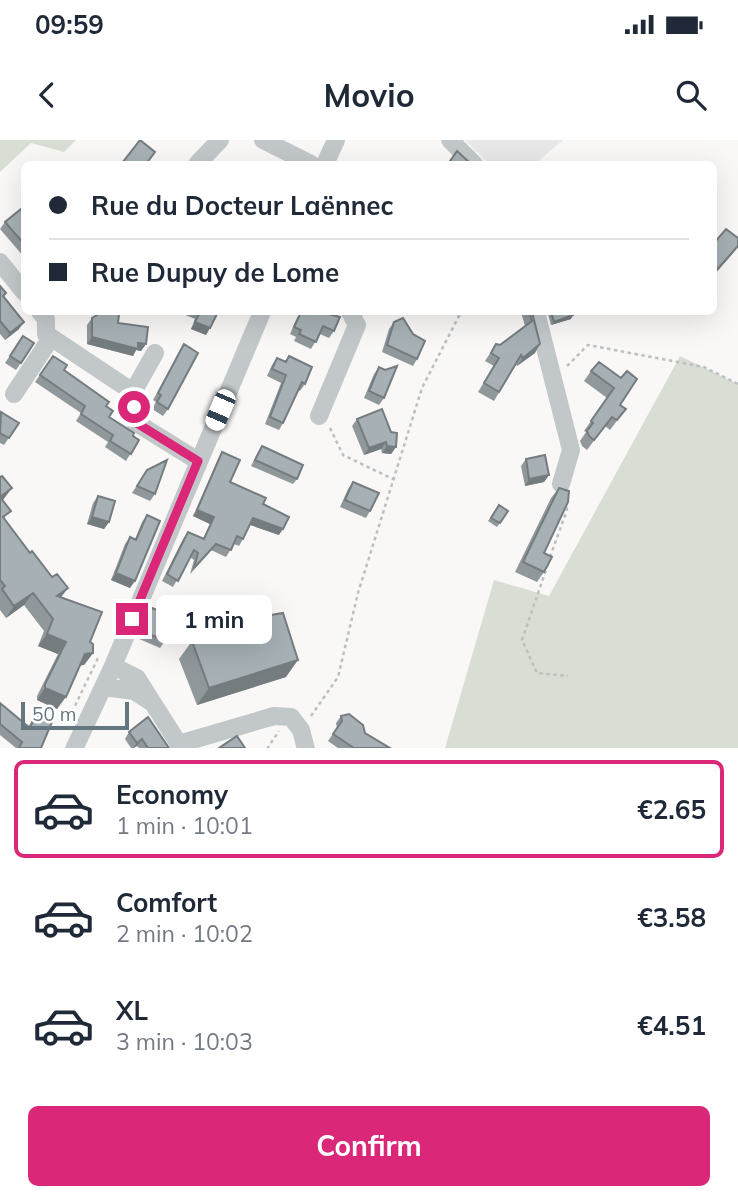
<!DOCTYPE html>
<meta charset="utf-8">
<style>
:root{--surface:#fff;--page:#f6f6f7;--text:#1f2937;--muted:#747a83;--line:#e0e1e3;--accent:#db2777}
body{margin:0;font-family:Mulish,sans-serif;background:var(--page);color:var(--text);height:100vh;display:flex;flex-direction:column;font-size:26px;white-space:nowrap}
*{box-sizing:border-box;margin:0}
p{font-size:23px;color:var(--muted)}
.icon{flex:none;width:38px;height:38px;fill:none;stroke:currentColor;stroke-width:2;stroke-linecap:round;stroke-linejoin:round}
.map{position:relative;height:608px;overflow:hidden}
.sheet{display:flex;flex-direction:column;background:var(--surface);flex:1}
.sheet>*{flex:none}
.banner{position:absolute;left:21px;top:21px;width:696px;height:154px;border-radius:10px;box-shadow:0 7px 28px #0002;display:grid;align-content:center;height:154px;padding:0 28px;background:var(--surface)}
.scale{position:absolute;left:21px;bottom:18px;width:108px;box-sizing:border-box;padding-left:7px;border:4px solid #647781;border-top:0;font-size:19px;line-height:24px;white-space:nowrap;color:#647781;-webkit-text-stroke:5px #fff;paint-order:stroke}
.end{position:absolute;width:32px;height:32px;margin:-16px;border:9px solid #db2777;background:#fff;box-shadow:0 0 0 4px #fff}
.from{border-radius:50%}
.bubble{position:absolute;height:49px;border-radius:10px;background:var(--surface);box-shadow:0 7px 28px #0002;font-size:23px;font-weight:700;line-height:49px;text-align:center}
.car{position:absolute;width:21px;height:42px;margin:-21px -10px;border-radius:9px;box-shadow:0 0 5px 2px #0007;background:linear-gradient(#fff 24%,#345 0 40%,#fff 0 76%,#345 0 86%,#fff 0)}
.banner b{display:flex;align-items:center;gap:24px;height:66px;font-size:26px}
.banner b+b{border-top:2px solid var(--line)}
.banner i{width:18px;height:18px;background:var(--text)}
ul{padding:12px 0 0;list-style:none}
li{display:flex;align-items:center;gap:21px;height:98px;margin:0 14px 10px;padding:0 14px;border:4px solid transparent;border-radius:10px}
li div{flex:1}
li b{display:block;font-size:26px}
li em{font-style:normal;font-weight:700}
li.active{border-color:var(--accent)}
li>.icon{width:63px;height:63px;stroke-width:1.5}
.action{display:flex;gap:14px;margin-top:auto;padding:14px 28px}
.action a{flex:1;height:80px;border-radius:10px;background:var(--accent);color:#fff;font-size:28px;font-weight:700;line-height:80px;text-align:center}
.status{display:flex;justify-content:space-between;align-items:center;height:49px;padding:0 35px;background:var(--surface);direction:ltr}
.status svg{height:19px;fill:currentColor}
header{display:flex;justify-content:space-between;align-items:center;height:91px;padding:0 28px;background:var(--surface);font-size:32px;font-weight:700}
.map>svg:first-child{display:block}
</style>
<div class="status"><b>09:59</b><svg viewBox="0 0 49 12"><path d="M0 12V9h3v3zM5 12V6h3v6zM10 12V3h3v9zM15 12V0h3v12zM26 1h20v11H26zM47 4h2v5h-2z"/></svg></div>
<header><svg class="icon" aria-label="back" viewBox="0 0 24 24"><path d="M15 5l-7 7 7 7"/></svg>Movio<svg class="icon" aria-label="search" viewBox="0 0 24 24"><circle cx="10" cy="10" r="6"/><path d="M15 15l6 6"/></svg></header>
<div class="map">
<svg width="738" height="609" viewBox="0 0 738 609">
<rect width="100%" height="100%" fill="#f9f8f6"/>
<path fill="#e7e8e7" d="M465,0h98l-28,24h-46z"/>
<path fill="#d9ded5" d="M0,0h76l-12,12 -33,-9 -31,29z
M680,216l58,28v364h-293l49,-168 55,16z"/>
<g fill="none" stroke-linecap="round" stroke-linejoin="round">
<path stroke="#bcbfc1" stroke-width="2.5" stroke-dasharray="3.5 3.5" stroke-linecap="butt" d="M567,226l21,-21 116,22 34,17
M330,288l13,27 52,25
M550,417l17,-47 -1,-6
M548,424l-26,76 15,33 31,3
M72,572l26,-54
M311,576l27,-39 20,-84 64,-205 39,-76
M267,609l12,-18"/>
<path stroke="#c2c7ca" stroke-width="18" d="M263,0l48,24
M450,0l24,24
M198,23l22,-23
M325,24l11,-24
M0,122l24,30
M40,172l6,7v15l87,58 2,30 63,39
M536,172l35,138 -10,34
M133,252l22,-39
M14,254l37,-56
M319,276l38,-91 -7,-13
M113,526l24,12 45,71
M103,547l31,4 17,11
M179,604l95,-28 17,1 10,13 5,19
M74,609l39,-83 149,-354"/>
</g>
<path fill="#90989c" d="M24,74v43l-24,-28 5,-7z
M0,146l6,7 -3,4 16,32 -14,11 -5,-6z
M178,172h40l-12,23 -15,-6 4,-10z
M301,172l7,2 2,-2h11l13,19 -5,7 -9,-4 -9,15 -17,-8 2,-4 -6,-3 7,-16z
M521,172h11l3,41 -18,13 -1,-2 -22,37 -16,-9 16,-26 -9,-5 11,-17 4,1 25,-19z
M550,172h22l-1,7 -20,6 -3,-11z
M109,173l9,10 28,21 -5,7 -5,-1 -3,6 -46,-12v-19l5,-7z
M394,182l23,37 -4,7 -31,-14 7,-23z
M23,196l11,7 -18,27 -11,-7z
M184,204l-16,65 -5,7 -11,-7 4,-7 -3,-2z
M53,216l11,14 42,36 3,11 30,23 -13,21 -21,-14 3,-5 -32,-21 5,-8 -46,-31z
M289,216l16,28 -5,7 -2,-1 -15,33 -4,7 -14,-6 16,-41 -14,-7 5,-11 5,-7 8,3z
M379,227l5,31 -5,7 -15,-7 10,-24z
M591,231l30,7 -2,40 -9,12 -5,-4 -18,24 -5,-4 -2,-5 6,-9 -2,-1 23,-33 -23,-17z
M0,273l19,10 -15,22 -4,-2z
M357,279l39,28 -5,7 -9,-1 -1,-4 -17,6 -12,-29z
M262,306l35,33 -4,5 -42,-18 7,-14z
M222,312l8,30 33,22 16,31 -29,-10 -7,14 -4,7 -5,-2 -8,13 -15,-7 -21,24 4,-14 -4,-3 -17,30 -11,-6 21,-42 5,-7 15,7 7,-15 -17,-8 25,-57z
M526,319l23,16 -5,7 -19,4 -4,-20z
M147,330l8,24 -5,7 -18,-8z
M0,337l5,42 56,78 29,45 3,11 -9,12h-5l-22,44 -20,-9v-4l21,-42 -20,-8 6,-15 -20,-26 -18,13 -6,-8z
M353,342l17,29 -4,7 -26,-11 8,-18z
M559,348l-15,65v19l-7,10 -22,-10 36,-74z
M98,356l11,26 -5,7 -17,-5 6,-21z
M499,365l9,6 -11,16 -9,-6z
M147,375l-17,73 -19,-8 14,-36 5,-7 5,2 7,-17z
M152,468l13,33 -5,7 -23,-10 10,-23z
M192,501l94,36 -89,28 -18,-46z
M0,563l28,24 8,-13 5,34h-25l-16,-13z
M341,576l24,17 25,15h-52l-10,-7 9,-13 -1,-5z
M129,592l40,16h-30l-2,-2 -3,2h-3l-6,-9z"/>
<path fill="#757c7f" d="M738,106l-4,6 -20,23v-2z
M573,175l-2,4 -20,6 3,-3z
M24,182l-5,7 -14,11 5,-7z
M195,182l15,6 -4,7 -15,-6z
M92,197l46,6 8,1 -5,7 -5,-1 -3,6 -46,-12z
M540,204l-5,9 -18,13 6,-8z
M386,302l-5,7 -17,6 5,-7z
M387,306l9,1 -5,7 -9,-1z
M549,335l-5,7 -19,4 4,-7z
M12,348l-9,12 -3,-2z
M197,370l17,7 -4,7 -17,-8z
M92,377l17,5 -5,7 -17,-5z
M253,378l30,11 -4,6 -31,-11z
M216,404l-5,6 -21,24 4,-6z
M116,433l19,8 -5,7 -19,-8z
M68,448l-9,12 -2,-4z
M33,453l-9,12 -18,13 8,-12z
M47,494l19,8 -8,12 -20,-8z
M93,513l-9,12 -8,1 9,-12z
M298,520l-12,17 -89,28 12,-17z
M45,548l21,9 -9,12 -20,-9z
M142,599l-5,7 -4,2 4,-5z"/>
<path fill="#a7b1b5" stroke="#757c7f" stroke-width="2" d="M140,0l15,12 -9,12h-19l-4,-2z
M457,11l14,13h-23z
M21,69l3,5v30l-19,-22z
M726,89l12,9v8l-24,27v-30z
M0,146l6,7 -3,3 21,26 -14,11 -10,-12z
M102,172h7v1l10,1 -1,9 30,4 -2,17 -8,-1v6l-46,-12v-19z
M198,172h20l-8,16 -15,-6 5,-10z
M301,172l8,2 1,-2h11l19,5 -6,14 -11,-5 -7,16 -17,-8 2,-4 -7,-3z
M529,172h3l8,32 -17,14 -2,-3 -22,37 -15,-9 15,-25 -8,-5 5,-9 4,1 32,-24z
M551,172h21l1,3 -19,7z
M403,178l10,16 12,7 -8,18 -30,-14 7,-23z
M23,196l11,7 -13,20 -11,-7z
M184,204l14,9 -30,56 -11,-7 4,-7 -3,-2z
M53,216l14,9 -3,5 45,32 -3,4 7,5 -4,6 25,16 -1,3 6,4 -8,14 -21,-13 3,-6 -32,-21 4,-8 -45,-31z
M289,216l23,11 -7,17 -3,-2 -19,41 -13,-6 16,-42 -14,-6 5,-11 9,4z
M599,222l22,16 6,-7 10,8 -17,26 6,4 -9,11 -5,-3 -18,23 -5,-4 -2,-5 6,-8 -2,-2 23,-33 -23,-17z
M397,226l-13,32 -15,-7 10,-24 6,3z
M382,269l9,23 6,1 -1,14 -9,-1 -1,-4 -17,6 -12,-29z
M1,272l18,11 -10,15 -9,-5z
M262,306l41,19 -6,14 -42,-19z
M222,312l18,8 -10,22 36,16 -3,6 26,13 -6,12 -30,-11 -10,21 -6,-3 -6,14 -15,-6 -22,24 4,-15 -4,-3 -16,31 -11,-7 21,-42 16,7 10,-22 -17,-7z
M545,315l4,20 -20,4 -3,-20z
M167,320l-12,34 -18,-8 10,-16z
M2,336l10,12 -12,9 11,14 -8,6 27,36 2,-2 20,26 5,-3 11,14 -11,8 45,16 -12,30 3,2v9l-8,1 -19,43 -21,-9v-4l21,-42 -19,-8 6,-15 -20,-26 -19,13 -12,-17 3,-3 -5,-6v-103z
M353,342l26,11 -9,18 -25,-11z
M559,348l10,3 -1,11 -24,51 8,4 -8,15 -21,-10z
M98,356l17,5 -6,21 -17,-5z
M499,365l9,6 -8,12 -9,-5z
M147,375l13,6 -25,60 -19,-8 14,-36 6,3z
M152,468l25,10 -12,23 -23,-10z
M283,473l15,47 -89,28 -17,-47 67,-24z
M0,563l30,25 6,-14 16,8 -11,26h-22l3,-6 -22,-18z
M349,574l14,11 2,8 25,15h-36l-21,-14 9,-13 -1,-5z
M148,577l21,31h-21l-6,-9 -5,4 -8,-11z
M237,596l8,12h-26z"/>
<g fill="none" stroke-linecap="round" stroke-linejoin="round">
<path stroke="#db2777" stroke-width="9" d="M132,479l66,-158 -63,-39 -1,-15"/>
</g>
</svg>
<div class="scale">50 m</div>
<i class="end from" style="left:134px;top:267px"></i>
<i class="end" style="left:132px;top:479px"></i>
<div class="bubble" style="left:156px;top:455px;width:116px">1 min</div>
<i class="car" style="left:220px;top:270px;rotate:203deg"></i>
<div class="banner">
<b><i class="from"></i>Rue du Docteur Laënnec</b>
<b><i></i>Rue Dupuy de Lome</b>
</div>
</div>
<section class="sheet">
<ul>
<li class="active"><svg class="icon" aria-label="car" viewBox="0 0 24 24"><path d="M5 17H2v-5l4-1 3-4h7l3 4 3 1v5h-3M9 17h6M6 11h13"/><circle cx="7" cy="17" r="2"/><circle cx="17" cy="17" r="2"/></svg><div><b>Economy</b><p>1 min · 10:01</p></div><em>€2.65</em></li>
<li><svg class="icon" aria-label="car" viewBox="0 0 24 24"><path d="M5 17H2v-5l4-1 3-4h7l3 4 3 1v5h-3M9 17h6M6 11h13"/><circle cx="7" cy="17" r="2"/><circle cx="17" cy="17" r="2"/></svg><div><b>Comfort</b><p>2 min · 10:02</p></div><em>€3.58</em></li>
<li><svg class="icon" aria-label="car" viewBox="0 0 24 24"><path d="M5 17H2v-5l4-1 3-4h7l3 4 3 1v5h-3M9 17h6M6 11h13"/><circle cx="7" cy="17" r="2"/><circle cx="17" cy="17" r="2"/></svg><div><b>XL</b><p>3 min · 10:03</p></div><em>€4.51</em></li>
</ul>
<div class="action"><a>Confirm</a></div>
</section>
